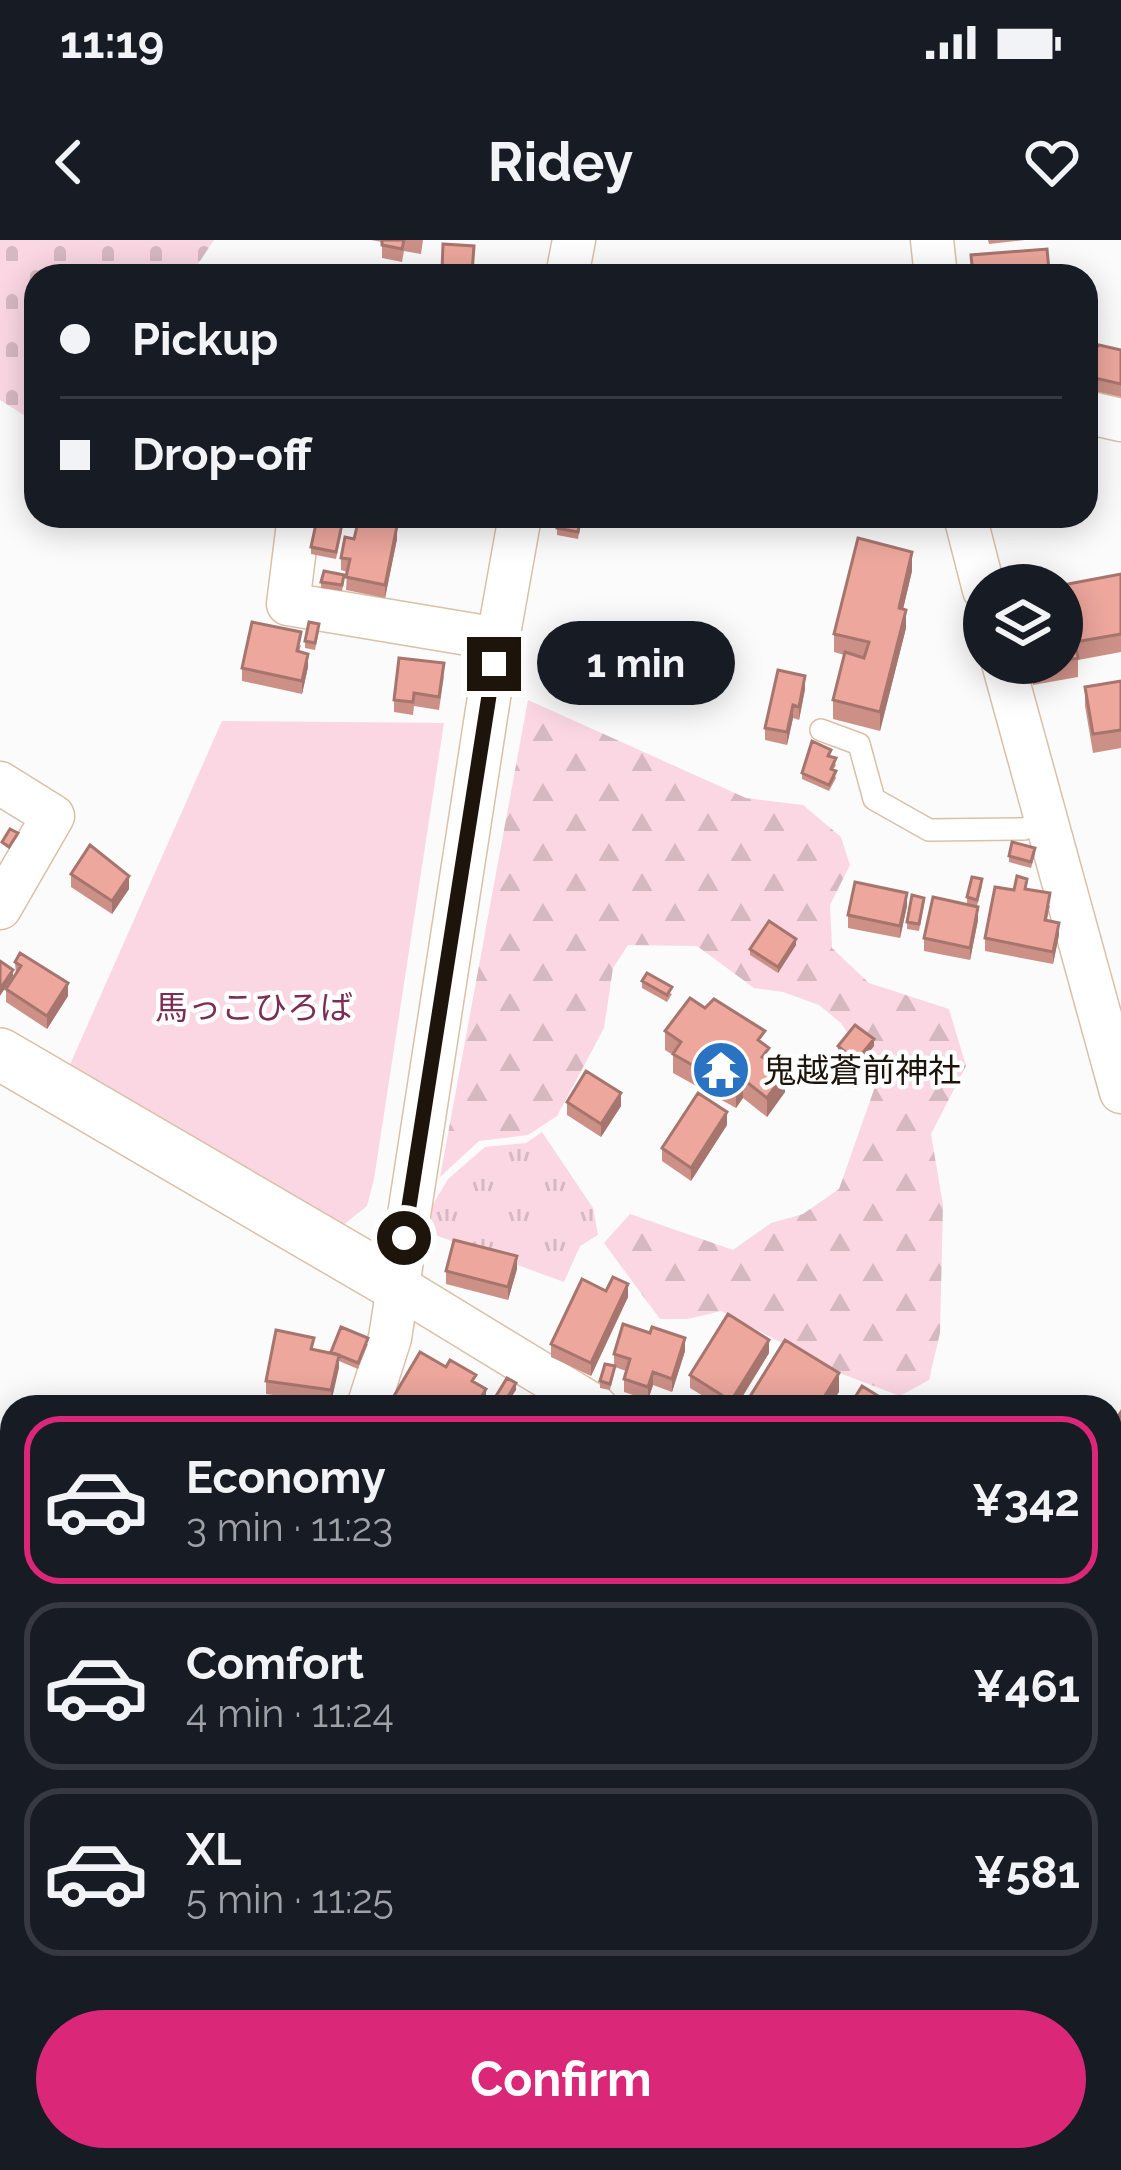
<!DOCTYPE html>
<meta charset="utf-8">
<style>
:root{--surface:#171b24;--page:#242831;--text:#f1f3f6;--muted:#9ea1a6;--line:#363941;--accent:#db2777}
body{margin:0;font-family:Raleway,"Noto Sans JP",sans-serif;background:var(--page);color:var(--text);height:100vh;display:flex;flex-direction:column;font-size:45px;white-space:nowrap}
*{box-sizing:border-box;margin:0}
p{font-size:39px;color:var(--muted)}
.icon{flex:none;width:66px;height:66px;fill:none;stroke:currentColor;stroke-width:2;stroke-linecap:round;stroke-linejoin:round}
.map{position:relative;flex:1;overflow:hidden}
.panel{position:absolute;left:0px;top:1155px;width:1122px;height:777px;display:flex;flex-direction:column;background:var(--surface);border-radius:36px 36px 0 0;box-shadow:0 6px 30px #0003}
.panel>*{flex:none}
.top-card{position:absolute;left:24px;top:24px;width:1074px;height:264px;border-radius:36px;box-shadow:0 6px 30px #0003;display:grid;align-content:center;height:264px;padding:0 36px;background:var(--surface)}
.controls{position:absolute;left:963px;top:324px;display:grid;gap:24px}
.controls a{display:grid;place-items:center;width:120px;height:120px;border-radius:50%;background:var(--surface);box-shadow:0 6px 30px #0003;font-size:60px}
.end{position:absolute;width:54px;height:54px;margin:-27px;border:15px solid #1d140b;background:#fff;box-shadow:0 0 0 6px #fff}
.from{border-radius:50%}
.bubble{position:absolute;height:84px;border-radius:42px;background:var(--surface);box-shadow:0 6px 30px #0003;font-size:39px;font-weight:700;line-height:84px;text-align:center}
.top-card b{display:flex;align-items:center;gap:42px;height:114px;font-size:45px}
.top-card b+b{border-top:3px solid var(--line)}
.top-card i{width:30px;height:30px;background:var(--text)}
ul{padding:21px 0 0;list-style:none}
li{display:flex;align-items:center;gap:36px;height:168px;margin:0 24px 18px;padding:0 12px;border:6px solid var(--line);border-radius:36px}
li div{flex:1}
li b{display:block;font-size:45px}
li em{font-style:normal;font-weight:700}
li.on{border-color:var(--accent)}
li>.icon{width:108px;height:108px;stroke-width:1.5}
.primary-button{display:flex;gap:24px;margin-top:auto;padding:24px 36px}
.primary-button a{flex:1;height:138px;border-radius:72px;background:var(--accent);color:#fff;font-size:48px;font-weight:700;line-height:138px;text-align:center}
.status{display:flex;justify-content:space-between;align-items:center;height:84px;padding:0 60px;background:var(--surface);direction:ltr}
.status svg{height:33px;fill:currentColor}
header{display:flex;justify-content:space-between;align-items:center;height:156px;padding:0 36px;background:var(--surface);font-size:54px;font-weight:700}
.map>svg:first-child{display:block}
</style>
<div class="status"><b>11:19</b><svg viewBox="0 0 49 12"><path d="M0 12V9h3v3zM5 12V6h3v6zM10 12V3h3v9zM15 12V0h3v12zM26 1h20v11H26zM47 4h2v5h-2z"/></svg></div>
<header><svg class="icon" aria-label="back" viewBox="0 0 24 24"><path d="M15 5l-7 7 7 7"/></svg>Ridey<svg class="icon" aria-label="heart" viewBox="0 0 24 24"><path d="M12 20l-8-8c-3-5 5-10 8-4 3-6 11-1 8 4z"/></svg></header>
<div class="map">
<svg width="1121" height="1930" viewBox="0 0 1121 1930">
<defs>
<pattern id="grass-tufts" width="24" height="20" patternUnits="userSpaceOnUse" patternTransform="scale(3)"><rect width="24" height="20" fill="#fad7e3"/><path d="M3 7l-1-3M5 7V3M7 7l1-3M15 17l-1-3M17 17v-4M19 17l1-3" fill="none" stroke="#d6b8c1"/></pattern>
<pattern id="forest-firs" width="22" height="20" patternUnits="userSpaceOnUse" patternTransform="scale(3)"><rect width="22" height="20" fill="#fad7e3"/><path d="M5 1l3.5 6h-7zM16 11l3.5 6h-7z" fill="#d6b8c1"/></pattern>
<pattern id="cemetery-stones" width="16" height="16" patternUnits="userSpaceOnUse" patternTransform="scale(3)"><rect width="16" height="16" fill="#fad7e3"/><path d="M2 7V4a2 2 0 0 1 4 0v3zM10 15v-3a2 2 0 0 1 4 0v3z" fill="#d6b8c1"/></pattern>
</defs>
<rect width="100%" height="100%" fill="#fbfbfb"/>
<path fill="url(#grass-tufts)" d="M542,892l51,76 5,27 -18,11 -16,36 -134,-49 2,-27 16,-27 37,-32 41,-4z"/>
<path fill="url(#forest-firs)" d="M528,460l218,98 57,7 38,32 9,28 -20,40 2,43 37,35 80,26 17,57 -35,68 12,71 -3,128 -11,47 -29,16 -63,-24 -116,-61 -33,8h-28l-56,-76 26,-29 103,36 38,-27 32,-9 36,-25 38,-108 -36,-58 -22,-18 -36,-13 -29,-4 -57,-42 -69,-1 -15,23 -9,60 -47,88 -29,19 -49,6 -39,36z
M0,1355l12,5v96l-12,-4z
M1110,1835l11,7v88h-107l-5,-10h101z"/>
<path fill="url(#cemetery-stones)" d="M0,0h214l-24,36h-154v147l-36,-23z"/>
<path fill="#fad7e3" d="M222,481l222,2 -70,456 -7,27 -25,20 -274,-157z"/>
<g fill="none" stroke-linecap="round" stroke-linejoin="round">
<path stroke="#98a97c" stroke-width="10" d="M0,1422l12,3
M1068,1920l10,10"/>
<g stroke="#dbc0a9" stroke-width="24">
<path id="service" d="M821,490l38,14 15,55 55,31 95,-1 22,-10"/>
</g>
<g stroke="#dbc0a9" stroke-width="45">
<path id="minor" d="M932,0l4,36
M567,36l7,-36
M1086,172l35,8
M299,276l-11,88 210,35
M965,276l19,74
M1003,423l118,429
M0,543l53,33 -53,92
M396,1045l200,122
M368,1167l22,-69 108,-699 22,-123
M1110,1375l11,-18
M1110,1483l11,6
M1110,1723l11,6
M138,1930l2,-10"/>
</g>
<g stroke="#dbc0a9" stroke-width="54">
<path id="tertiary" d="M0,814l396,231"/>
</g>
<use href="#service" stroke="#fff" stroke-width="21"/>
<use href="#minor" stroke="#fff" stroke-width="42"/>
<use href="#tertiary" stroke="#fff" stroke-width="51"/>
</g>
<path fill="#cc9087" d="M371,0h52l-2,14 -17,-3 -2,11 -20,-4v-16z
M988,0h37l-36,4z
M443,4l31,2 -2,30h-30z
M1047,9l2,27h-77l-1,-21z
M1086,107l35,3v47l-35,-8z
M1095,223l1,17 -10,1v-17z
M582,276l-4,23 -21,-4v-7z
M342,291l-6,28 -25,-5v-7z
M354,299h43l-12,59 -39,-8 1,-18 -6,-2v-12z
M912,331l-9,38 3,19 -26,103 -47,-12v-19l11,-45 -10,-3v-18z
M1121,334v78l-43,8v17l-45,8 -4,-22h33l1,-78z
M344,341l-2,10 -21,-3v-6z
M319,391l-4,19 -10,-2v-7z
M301,405l-2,7 9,15 -6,27 -60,-13v-13z
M444,436l-5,34 -25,-4 -1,9 -19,-3v-12z
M1121,441v67l-28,5 -8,-47v-19z
M805,449l-6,31 -6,-2 -6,27 -22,-5v-12z
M831,517l5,8 -3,5 3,8 -7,13 -27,-12v-6z
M1035,614l-4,14 -22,-6v-6z
M71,634l58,15 -17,25 -41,-27z
M982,646l-5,20 -10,-2v-7z
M1027,649l23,17 -3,14 12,15 -6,29 -68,-13v-13l29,-48z
M924,664l-5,27 -12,-2v-7z
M907,666l-7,32 -52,-10v-13z
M978,680l-8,40 -46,-9v-13z
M796,705l-18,28 -28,-18v-6z
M15,722l53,34 -21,33 -41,-27v-13l10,-14z
M642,741l30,13 -5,8 -25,-14z
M665,791l100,14 4,17 16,30 -18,25 -24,-19 -7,10 -63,-35v-18l-8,-5z
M838,806h36l-18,22 -18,-15z
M567,862l54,4 -20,31 -34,-22z
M727,885l-36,56 -29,-20v-13z
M517,1029l-9,31 -62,-16v-13z
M606,1051l22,6 -37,79 -40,-19v-13z
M368,1104l-10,25 -19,-8 -8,42 -65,-9v-13l48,-31 17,4v-2z
M685,1111l-13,41 -19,-7 -5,15 -24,-8v-13l2,-8 -11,-4 -5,23 -10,-2v-7l14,-15v-12z
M769,1113l-33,54h-15l-31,-19v-13z
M394,1156l92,6 -3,5h-89z
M1121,1172v51l-11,-7v-27z
M1121,1550v80l-1,2 -10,-6v-14l3,-6 -3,-2v-36z
M1121,1637v55l-11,-8v-30z
M386,1920h24l-5,9z"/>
<path fill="#a6756e" d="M397,286v13l-12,59v-13z
M912,312v19l-13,55v-18z
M906,370v18l-26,103v-19z
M308,414v13l-6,27v-13z
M805,436v13l-6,31v-13z
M793,465v13l-6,27v-13z
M129,636v13l-17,25v-13z
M907,653v13l-7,32v-12z
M978,667v13l-8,40v-12z
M1059,683v12l-6,29v-12z
M796,699v6l-18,28v-6z
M13,730v6l-13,20v-7z
M68,743v13l-21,33v-13z
M874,799v7l-18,22v-7z
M785,833v19l-18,25v-19z
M743,839v19l-7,10v-18z
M621,853v13l-20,31v-13z
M727,872v13l-36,56v-13z
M517,1016v13l-9,31v-13z
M628,1044v13l-37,79v-13z
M685,1098v13l-13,41v-13z
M769,1100v13l-33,54h-5v-6z
M339,1115v13l-8,35v-13z
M653,1132v13l-5,15v-13z
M839,1133v19l-10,15h-11z
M516,1143v7l-11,17v-5z
M486,1149v13l-3,5h-8z
M1118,1237v13l-8,13v-13z
M1121,1783v13l-11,16v-13z"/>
<path fill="#eda79d" stroke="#a6756e" stroke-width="3" d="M382,0h22l-2,9 -20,-4z
M443,4l31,2 -2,27 -30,-2z
M1047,9l2,21 -14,1v5h-62l-2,-21z
M1099,105l22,5v34l-35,-8v-29l9,2z
M1095,223l1,10 -10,1v-10z
M560,276h21l-3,16 -21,-4z
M359,278l38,8 -12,59 -39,-8 4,-18 -9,-1 4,-21 9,2z
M317,279l25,5 -6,28 -25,-5z
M858,298l54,14 -13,56 7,2 -26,102 -47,-12 12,-48 19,6 5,-16 -35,-8z
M324,331l20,4 -2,10 -21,-3z
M1121,334v60l-46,8 3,16 -16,3v-57h4l-3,-19z
M252,382l49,10 -4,19 11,3 -6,27 -60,-13z
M309,382l10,2 -4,19 -10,-2z
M399,418l45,5 -5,34 -25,-4 -1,9 -19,-2z
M778,430l27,6 -6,31 -6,-2 -6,27 -22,-4z
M1121,441v49l-28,4 -8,-47z
M812,501l19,9 -3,6 8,2 -5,11 5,2 -7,14 -27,-12z
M10,589l8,4 -9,14 -7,-5z
M1012,602l23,6 -4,14 -22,-6z
M90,605l39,31 -17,25 -41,-27z
M1017,636l10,3 -2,10 25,4 -5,27 14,3 -6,29 -68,-14 10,-51 19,3z
M972,637l10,2 -5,21 -10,-3z
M855,642l52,11 -7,33 -52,-11z
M912,655l12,3 -5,26 -12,-2z
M933,657l45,10 -8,41 -46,-10z
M769,681l27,18 -18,28 -28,-18z
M20,713l48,30 -21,33 -41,-27 15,-23 -6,-4z
M0,721l13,9 -13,19z
M647,733l25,14 -5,8 -25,-14z
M690,758l15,10 9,-9 51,32 -7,9 11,8 -7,9 23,16 -18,25 -24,-19 -7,11 -63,-36 8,-12 -16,-11z
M855,785l19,14 -18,22 -18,-15z
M586,831l35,22 -20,31 -34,-22z
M698,853l29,19 -36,56 -29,-20z
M454,1000l63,16 -9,31 -62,-16z
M613,1037l15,7 -37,79 -40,-19 31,-65 24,12z
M728,1074l41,26 -38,61 -41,-26z
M623,1084l27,9 2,-6 33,11 -13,41 -19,-7 -5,15 -24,-8 6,-20 -16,-5z
M341,1087l27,11 -10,25 -27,-11z
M276,1090l38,8 -3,11 28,6 -8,35 -65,-9z
M785,1100l54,33 -21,34h-67l-5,-4z
M420,1112l26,15 4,-7 26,15 -4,6 14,8 -11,18h-63l-18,-11z
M605,1124l10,2 -5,18 -10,-3z
M507,1138l9,5 -11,19 -9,-6z
M862,1146l34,21h-47z
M701,1159l13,8h-17z
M1121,1172v38l-11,-7v-14z
M1110,1232l8,5 -8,13z
M1121,1550v48l-11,-6v-24z
M1113,1606l8,5 -1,14 -10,-6v-7z
M1121,1637v42l-11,-8v-17z
M1110,1748l11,7v28l-11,16z
M439,1920h30l-4,10h-30z"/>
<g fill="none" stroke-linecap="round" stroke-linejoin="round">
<path stroke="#1d140b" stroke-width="15" d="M404,998l90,-574"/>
</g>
<defs>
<g id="temple-disc" transform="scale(3)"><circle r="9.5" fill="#2a73c3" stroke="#fff"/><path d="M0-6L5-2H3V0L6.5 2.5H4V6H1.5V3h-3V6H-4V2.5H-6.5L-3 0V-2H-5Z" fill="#fff"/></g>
</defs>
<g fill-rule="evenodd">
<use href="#temple-disc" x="721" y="830"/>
</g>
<g text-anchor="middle" stroke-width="9" stroke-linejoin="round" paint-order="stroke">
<g font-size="33" fill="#7c2e52" stroke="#fff">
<text x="254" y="779">馬っこひろば</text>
</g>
<g font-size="33" fill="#1d140b" stroke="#fff" text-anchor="start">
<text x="763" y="842">鬼越蒼前神社</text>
</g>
</g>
</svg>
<div class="controls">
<a><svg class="icon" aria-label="layers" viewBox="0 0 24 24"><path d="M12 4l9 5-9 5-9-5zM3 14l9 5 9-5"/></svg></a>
</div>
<i class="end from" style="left:404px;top:998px"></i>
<i class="end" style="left:494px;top:424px"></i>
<div class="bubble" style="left:537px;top:381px;width:198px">1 min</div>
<div class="top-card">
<b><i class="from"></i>Pickup</b>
<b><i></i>Drop-off</b>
</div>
<section class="panel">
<ul>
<li class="on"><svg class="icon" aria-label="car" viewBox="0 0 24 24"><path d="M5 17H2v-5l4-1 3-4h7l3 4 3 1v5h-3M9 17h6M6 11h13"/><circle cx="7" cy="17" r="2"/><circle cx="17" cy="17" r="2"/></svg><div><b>Economy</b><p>3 min · 11:23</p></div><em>¥342</em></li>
<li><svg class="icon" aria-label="car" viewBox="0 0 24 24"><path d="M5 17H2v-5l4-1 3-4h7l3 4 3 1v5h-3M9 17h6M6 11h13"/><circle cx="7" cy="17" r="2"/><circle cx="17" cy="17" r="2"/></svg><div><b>Comfort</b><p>4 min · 11:24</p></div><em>¥461</em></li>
<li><svg class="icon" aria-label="car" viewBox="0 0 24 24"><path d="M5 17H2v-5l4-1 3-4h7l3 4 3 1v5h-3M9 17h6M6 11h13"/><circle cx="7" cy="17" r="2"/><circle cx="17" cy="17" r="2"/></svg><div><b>XL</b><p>5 min · 11:25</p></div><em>¥581</em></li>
</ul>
<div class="primary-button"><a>Confirm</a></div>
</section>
</div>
